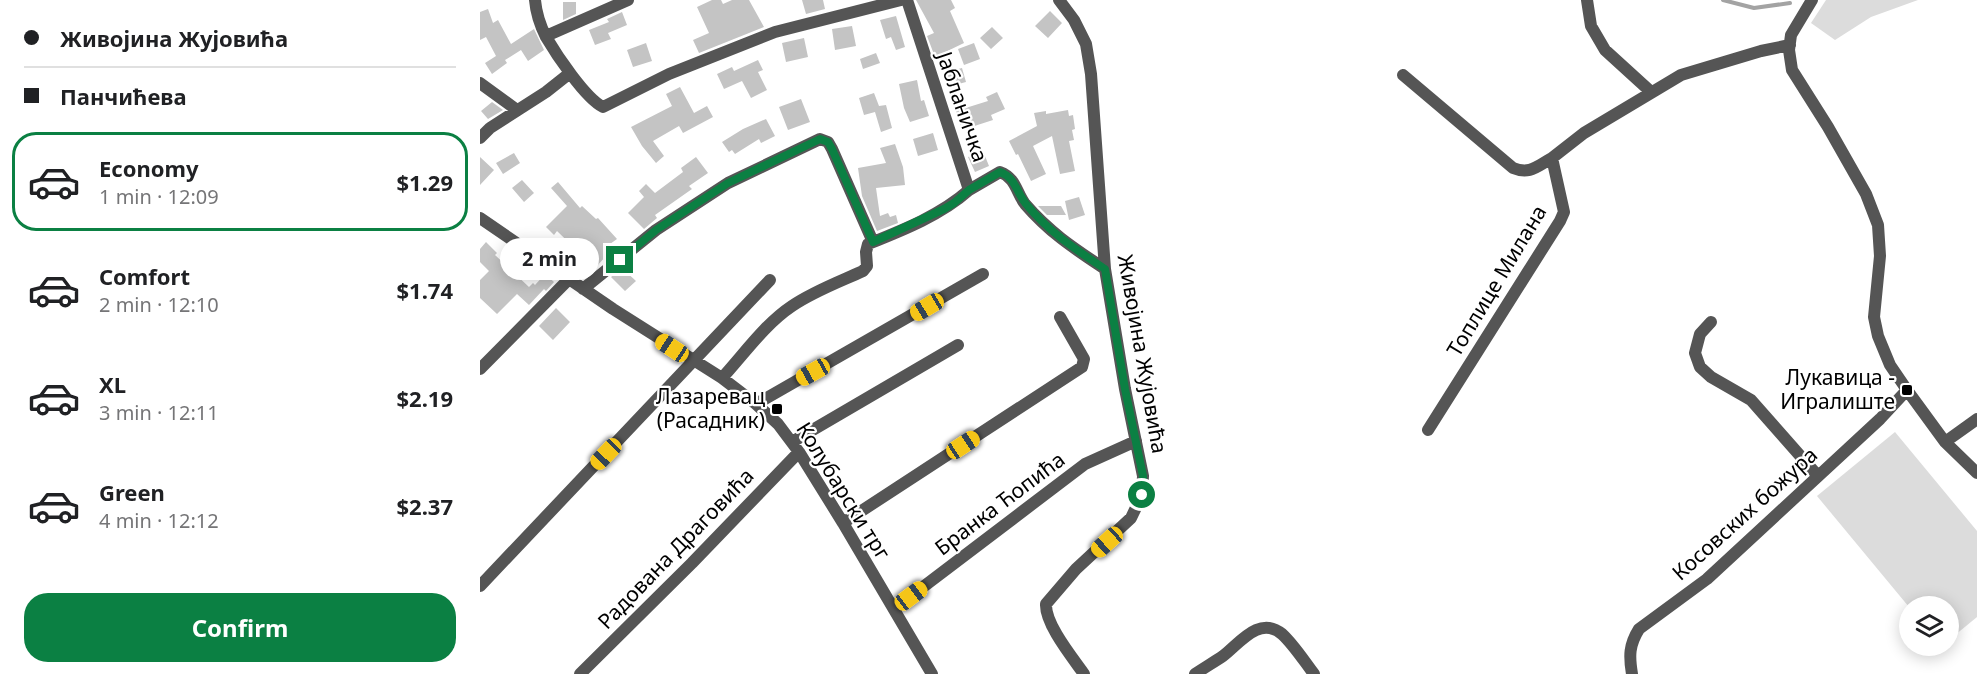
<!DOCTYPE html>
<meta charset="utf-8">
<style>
:root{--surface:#fff;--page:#f2f2f2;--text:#202124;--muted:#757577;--line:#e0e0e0;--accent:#0b8043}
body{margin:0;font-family:"Noto Sans",sans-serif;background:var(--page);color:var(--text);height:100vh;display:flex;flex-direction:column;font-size:22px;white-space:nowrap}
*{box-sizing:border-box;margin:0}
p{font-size:20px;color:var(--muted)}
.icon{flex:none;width:33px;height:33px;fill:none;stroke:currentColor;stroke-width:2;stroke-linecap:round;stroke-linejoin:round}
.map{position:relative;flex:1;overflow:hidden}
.panel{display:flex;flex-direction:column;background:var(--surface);width:480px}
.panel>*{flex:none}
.top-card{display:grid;align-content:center;height:132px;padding:0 24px;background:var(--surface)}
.controls{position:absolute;left:1419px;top:596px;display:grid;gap:12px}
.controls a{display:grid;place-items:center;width:60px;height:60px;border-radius:50%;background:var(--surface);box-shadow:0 3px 15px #0003;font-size:30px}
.end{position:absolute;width:27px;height:27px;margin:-14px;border:8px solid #0b8043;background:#fff;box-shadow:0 0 0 3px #fff}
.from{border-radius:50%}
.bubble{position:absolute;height:42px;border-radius:21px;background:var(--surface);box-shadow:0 3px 15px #0003;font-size:20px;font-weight:700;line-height:42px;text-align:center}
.car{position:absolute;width:18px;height:36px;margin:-18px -9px;border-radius:8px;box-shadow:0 0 4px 2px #0007;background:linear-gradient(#f5c518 24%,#345 0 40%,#f5c518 0 76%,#345 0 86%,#f5c518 0)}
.top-card b{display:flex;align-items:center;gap:21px;height:57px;font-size:22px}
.top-card b+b{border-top:2px solid var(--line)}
.top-card i{width:15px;height:15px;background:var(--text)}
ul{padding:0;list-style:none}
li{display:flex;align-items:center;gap:18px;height:99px;margin:0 12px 9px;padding:0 12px;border:3px solid transparent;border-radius:24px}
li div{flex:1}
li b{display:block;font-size:22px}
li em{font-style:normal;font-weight:700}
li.on{border-color:var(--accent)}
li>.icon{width:54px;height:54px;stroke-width:1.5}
.cta{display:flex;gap:12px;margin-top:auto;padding:12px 24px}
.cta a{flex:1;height:69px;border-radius:24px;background:var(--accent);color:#fff;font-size:24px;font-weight:700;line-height:69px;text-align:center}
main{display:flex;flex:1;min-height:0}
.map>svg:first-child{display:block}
</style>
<main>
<section class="panel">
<div class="top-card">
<b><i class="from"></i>Живојина Жујовића</b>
<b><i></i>Панчићева</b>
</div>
<ul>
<li class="on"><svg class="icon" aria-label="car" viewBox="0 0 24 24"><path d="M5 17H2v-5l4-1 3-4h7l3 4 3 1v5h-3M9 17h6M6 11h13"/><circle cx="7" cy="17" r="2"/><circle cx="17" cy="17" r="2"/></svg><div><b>Economy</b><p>1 min · 12:09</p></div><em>$1.29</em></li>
<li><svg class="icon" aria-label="car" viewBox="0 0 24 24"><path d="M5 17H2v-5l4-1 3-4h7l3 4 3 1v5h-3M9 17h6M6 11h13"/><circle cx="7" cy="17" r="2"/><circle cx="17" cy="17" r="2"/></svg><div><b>Comfort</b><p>2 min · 12:10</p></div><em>$1.74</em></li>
<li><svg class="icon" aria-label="car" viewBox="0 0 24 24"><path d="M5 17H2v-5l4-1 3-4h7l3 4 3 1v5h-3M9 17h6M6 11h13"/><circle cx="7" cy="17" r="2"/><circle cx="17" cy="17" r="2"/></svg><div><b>XL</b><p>3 min · 12:11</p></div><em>$2.19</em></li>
<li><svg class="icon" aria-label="car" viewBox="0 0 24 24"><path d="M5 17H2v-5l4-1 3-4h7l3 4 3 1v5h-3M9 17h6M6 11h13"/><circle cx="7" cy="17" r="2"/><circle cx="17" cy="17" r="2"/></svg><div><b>Green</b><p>4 min · 12:12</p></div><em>$2.37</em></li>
</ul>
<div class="cta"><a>Confirm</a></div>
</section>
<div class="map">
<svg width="1497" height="674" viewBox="0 0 1497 674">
<rect width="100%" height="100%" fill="#fff"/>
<path fill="#dcdcdc" d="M1346,0h92l-47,17 -36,23 -24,-17z
M1415,432l82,99v86l-28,23 -1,-34 -39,1 -92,-111z"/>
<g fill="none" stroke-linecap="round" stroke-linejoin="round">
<path stroke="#a3a3a3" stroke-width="4" d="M1243,0l31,8 36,-5"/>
</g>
<path fill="#c4c4c4" d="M232,0h9l2,4 9,-4h17l15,27 -65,26 -6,-13 16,-7 -12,-26z
M322,0h21l2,9 -19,5z
M436,0h35l4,8 -5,3 14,32 -29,14 -8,-21 7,-3z
M83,2h13v12l-13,6z
M8,9l5,14 5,-3 13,24 23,-15 10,21 -16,11 -7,-11 -16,10 2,3 -15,11 -7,-11 11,-7 -10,-19 -6,3v-28z
M570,11l12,12 -14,15 -13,-12z
M142,12l5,13 -19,8 3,6 -16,6 -6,-15 20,-8 -2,-3z
M416,16l9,31 -9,3 -5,-13 -5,2 -6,-19z
M372,26l4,20 -21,4 -3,-21z
M512,27l11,11 -12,11 -11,-11z
M324,38l4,19 -22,5 -4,-19z
M166,43l6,18 -19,6 -6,-17z
M494,43l6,16 -16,6 -6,-16z
M396,53l4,10 -17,6 -3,-10z
M278,60l5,10 -5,2 9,18 -16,8 -9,-17 -18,8 -7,-15 15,-7 2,4z
M482,68l4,14 -19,5 -4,-14z
M437,80l4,21 3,-1 5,16 -19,6 -6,-14 -5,-24z
M200,87l14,26 13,-7 6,11 -30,16 -4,-7 -26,15 11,15 -8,7 -14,-17 -11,-19 41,-21 -6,-12z
M517,92l8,17 -14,6 2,5 -31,10 -6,-19 32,-10 -2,-4z
M394,93l5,13 7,-1 6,23 -11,4 -6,-20 -11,3 -5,-17z
M321,99l9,23 -22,8 -9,-23z
M12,102l11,8 -15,9 -7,-8z
M588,110l1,6 4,-1 2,14 -3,1 2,10 -5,1 6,30 -15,3 -8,-38 -19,10 13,28 -15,7 -13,-27 -2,1 -7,-14 28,-15 -3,-13 12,-2v3z
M286,119l9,17 -14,7 -2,-4 -24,15 -3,-4 -3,2 -7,-10 21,-13z
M453,133l5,17 -20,6 -5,-17z
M415,144l8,23 2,18 -29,3 4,28 8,-3 2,4 6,-2 2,8 -21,8 -15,-35 -4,-28 28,-5 -6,-15z
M503,151l6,15 -14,6 -7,-15z
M34,153l6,10 -17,11 -7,-11z
M0,157l14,13 -14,15z
M216,157l12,16 -19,13 3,3 -37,26 2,3 -13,11 -16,-16 16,-16 -5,-6 7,-7 9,9 28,-21 -2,-4z
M42,180l12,13 -10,9 -12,-14z
M78,182l22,26 2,-2 14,13 2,-1 19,21 -14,10 5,5 -13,14 -38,-37 -3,4 -8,-8 21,-21 -16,-18z
M599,197l6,18 -16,5 -4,-19z
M558,206h23l5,9h-19z
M6,242l11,11 -2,2 34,32 4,-4 2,2 10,-11 9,8 -8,9 -2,-2 -15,16 -12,-11 -20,20 -17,-16v-18l9,-9 -9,-9v-13z
M142,268l14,13 -11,10 -14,-14z
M76,308l14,14 -17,18 -14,-14z"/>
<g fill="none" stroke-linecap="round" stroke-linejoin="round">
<path stroke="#555" stroke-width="12" d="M55,0c1,12 5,25 11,37 10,17 39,61 57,70l66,-33 106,-42 126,-32
M427,0l62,190 31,-18c16,6 16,20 25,32 25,29 50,45 80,65
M579,0l15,20 12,24 5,30 14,195 20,120 18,87 -1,19 -11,23 -55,51 -30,35c-1,20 26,53 38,70
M1107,0l4,26 14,24 45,41
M1332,0l-21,35 -2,15 3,20 36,57 38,67 12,31 2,31 -6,61 4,19 12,29 17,25 38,52 32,31
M66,36l82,-36
M923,75l110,93c17,7 24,-2 39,-10
M0,83l37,27
M0,138l10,-10 56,-36 24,-19
M0,218l133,91 109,69 34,26 22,20 21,28 44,71 89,151
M103,289l73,-59 72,-47 92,-44 8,3 4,7 41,93
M1231,322l-11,12 -5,19 5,14 11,10 40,23 67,76
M0,369l88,-89
M242,378c22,-24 43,-54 70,-72 22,-15 47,-24 71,-35l4,-5 -1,-14 2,-8c35,-14 73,-29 101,-54
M276,404l227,-130
M948,430l132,-209 4,-9 -12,-54 32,-25 97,-58 80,-24 29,-6
M312,442l166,-97
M1465,442l32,-23
M363,523l239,-156 2,-8 -24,-42
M0,586l290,-306
M414,609l191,-145 51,-23
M100,674l112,-111 107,-111
M715,674c9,-6 19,-12 28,-18 16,-12 36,-41 59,-22 12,11 22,27 32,40
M1152,674c-3,-18 -3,-29 7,-45l68,-50 173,-160 27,-29"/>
</g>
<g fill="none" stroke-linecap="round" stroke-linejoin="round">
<path stroke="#0b8043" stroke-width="8" d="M140,260l36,-30 72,-47 92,-44 8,3 4,7 41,93 71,-33 10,-6 15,-13 31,-18c16,6 16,20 26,32 24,29 49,45 79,65l20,120 18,87 -1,19"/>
</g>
<g fill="#000" stroke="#fff" stroke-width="2">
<rect x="1421" y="384" width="12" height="12" rx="3"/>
<rect x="291" y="403" width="12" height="12" rx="3"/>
</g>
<g text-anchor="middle" stroke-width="4.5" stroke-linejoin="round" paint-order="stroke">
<g font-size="21" fill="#000" stroke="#fff">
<text transform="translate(482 107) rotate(71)" y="7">Јабланичка</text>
<text transform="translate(1017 281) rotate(-59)" y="7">Топлице Милана</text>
<text transform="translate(662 354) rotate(80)" y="7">Живојина Жујовића</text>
<text transform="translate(363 491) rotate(58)" y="7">Колубарски трг</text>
<text transform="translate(520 504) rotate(-37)" y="7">Бранка Ћопића</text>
<text transform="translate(1265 514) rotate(-42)" y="7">Косовских божура</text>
<text transform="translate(196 549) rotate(-46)" y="7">Радована Драговића</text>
</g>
<g font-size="21" fill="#000" stroke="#fff" text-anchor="end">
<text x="1415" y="385">Лукавица -<tspan x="1415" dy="24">Игралиште</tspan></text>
<text x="285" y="404">Лазаревац<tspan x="285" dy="24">(Расадник)</tspan></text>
</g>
</g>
</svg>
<div class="controls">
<a><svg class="icon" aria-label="layers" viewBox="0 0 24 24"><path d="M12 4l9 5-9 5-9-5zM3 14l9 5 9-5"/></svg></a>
</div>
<i class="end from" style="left:662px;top:495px"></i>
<i class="end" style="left:140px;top:260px"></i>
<div class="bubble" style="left:20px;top:238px;width:99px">2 min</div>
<i class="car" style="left:447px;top:307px;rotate:239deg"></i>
<i class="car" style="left:192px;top:348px;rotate:303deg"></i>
<i class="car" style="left:333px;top:372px;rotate:241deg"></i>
<i class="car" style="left:483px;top:445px;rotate:57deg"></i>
<i class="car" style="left:126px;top:454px;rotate:224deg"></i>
<i class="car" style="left:627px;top:542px;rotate:228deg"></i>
<i class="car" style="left:431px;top:596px;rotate:53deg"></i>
</div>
</main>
